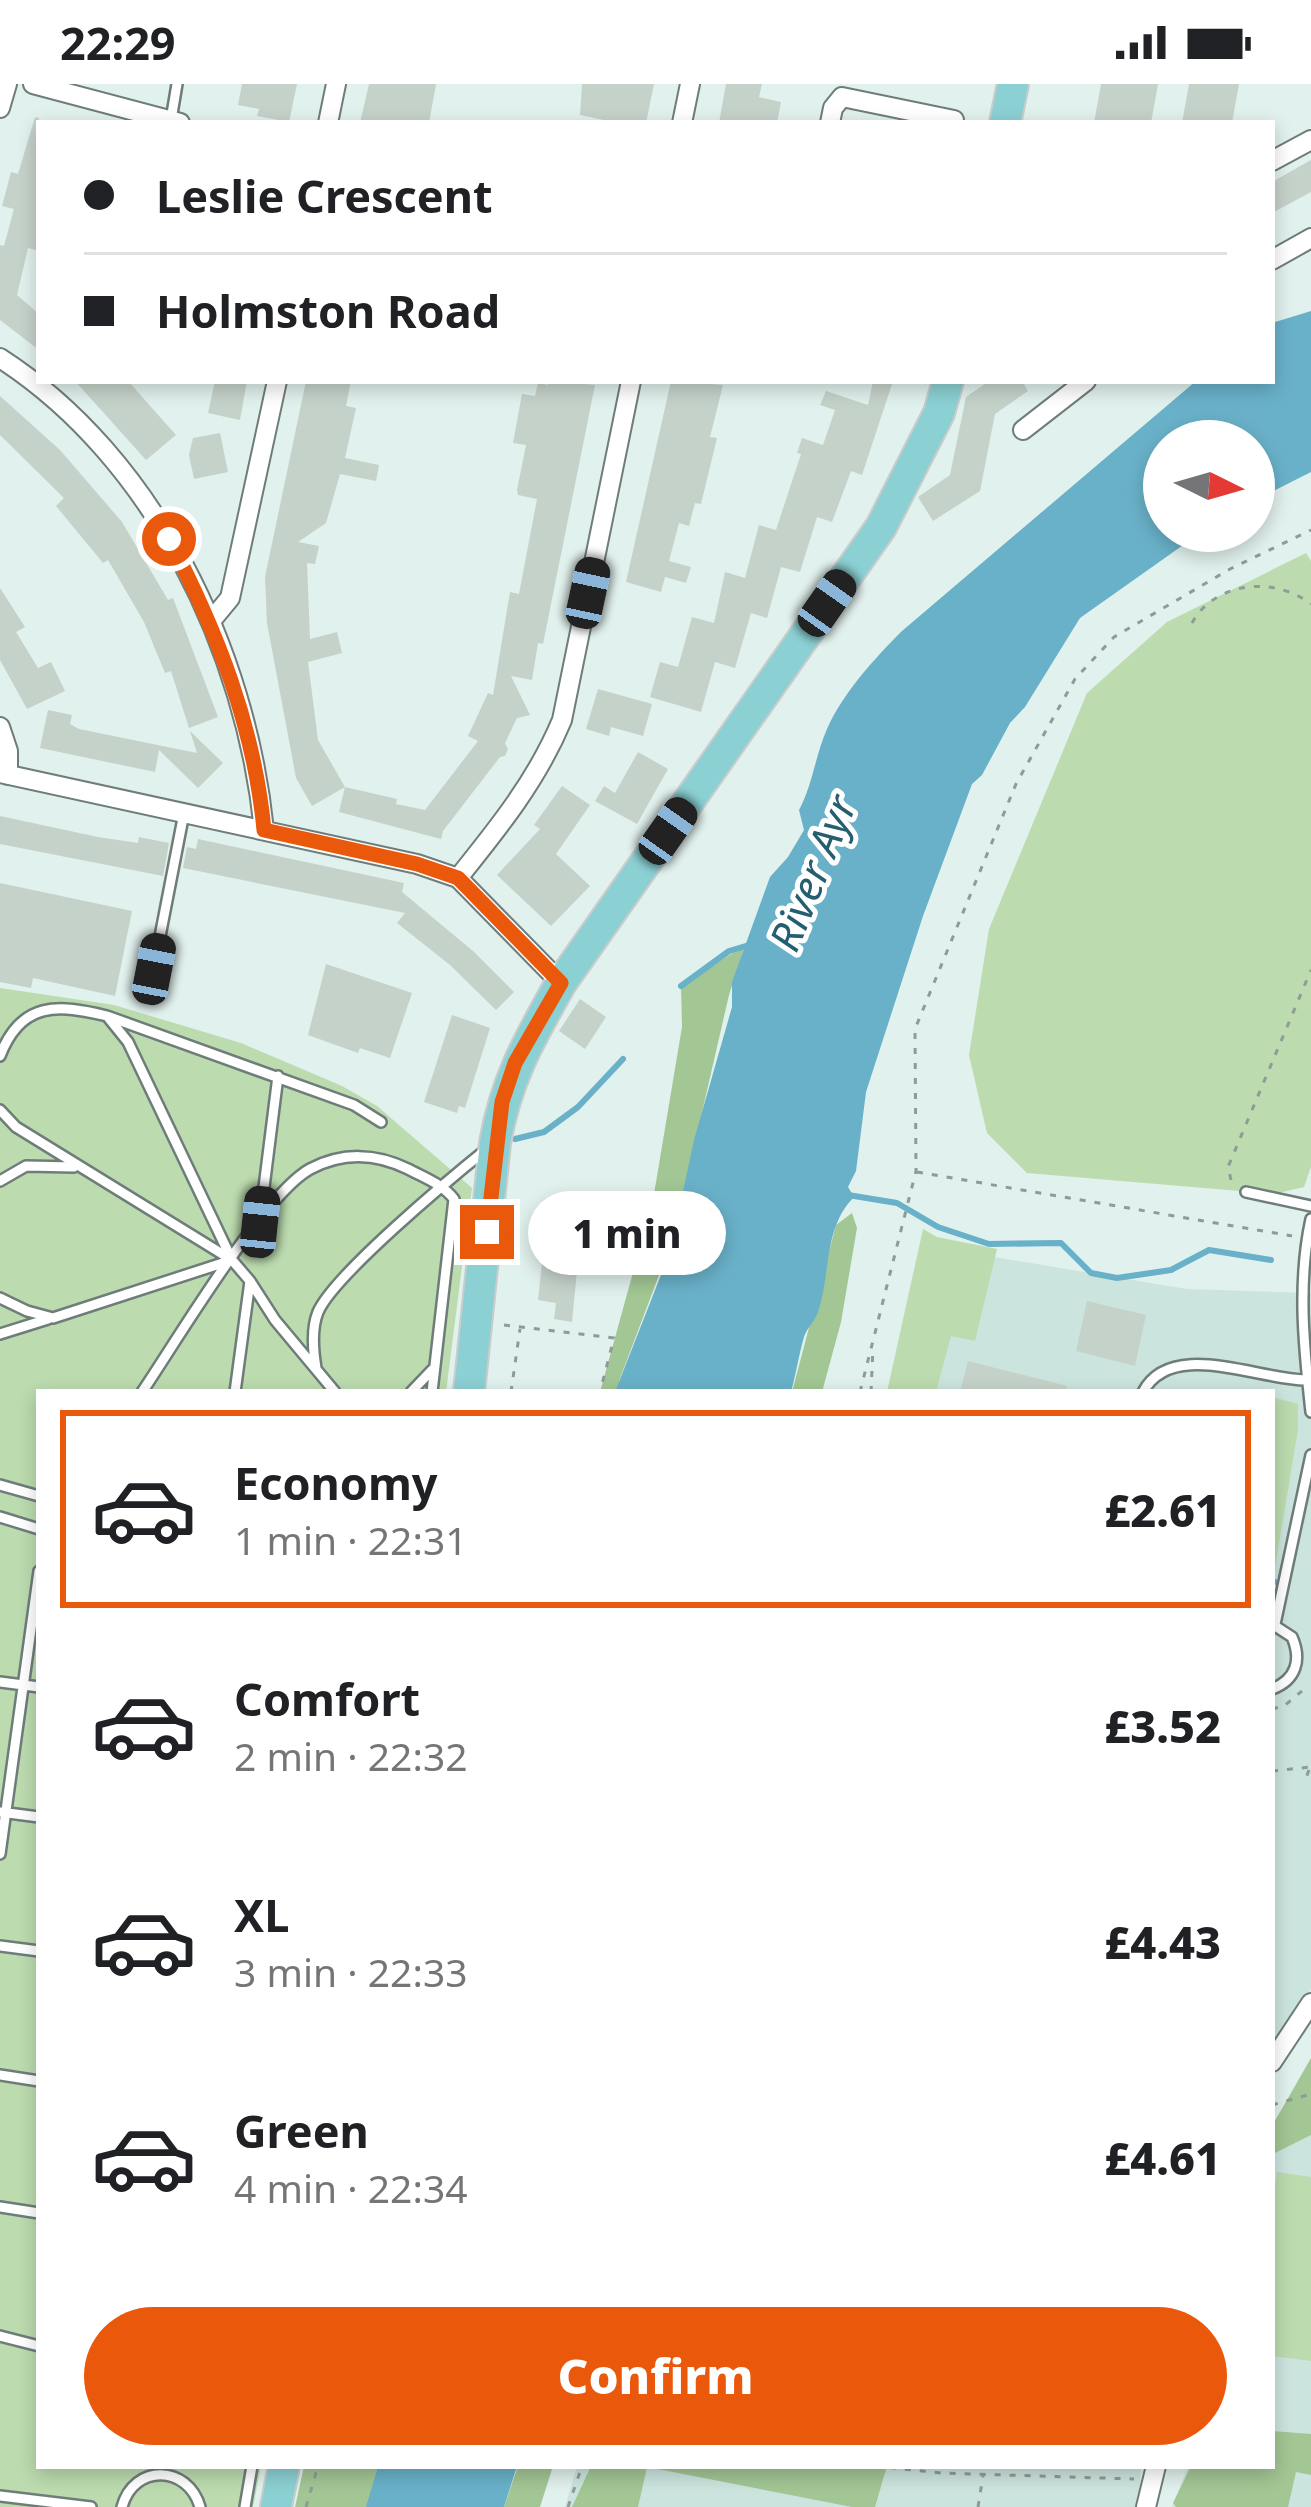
<!DOCTYPE html>
<meta charset="utf-8">
<style>
:root{--surface:#fff;--page:#f2f2f2;--text:#202124;--muted:#757577;--line:#e0e0e0;--accent:#ea580c}
body{margin:0;font-family:"Noto Sans",sans-serif;background:var(--page);color:var(--text);height:100vh;display:flex;flex-direction:column;font-size:45px;white-space:nowrap}
*{box-sizing:border-box;margin:0}
p{font-size:39px;color:var(--muted)}
.icon{flex:none;width:66px;height:66px;fill:none;stroke:currentColor;stroke-width:2;stroke-linecap:round;stroke-linejoin:round}
.map{position:relative;flex:1;overflow:hidden}
.panel{position:absolute;left:36px;top:1305px;width:1239px;height:1080px;display:flex;flex-direction:column;background:var(--surface);border-radius:0px;box-shadow:0 6px 18px #0003}
.panel>*{flex:none}
.top-card{position:absolute;left:36px;top:36px;width:1239px;height:264px;border-radius:0px;box-shadow:0 6px 18px #0003;display:grid;align-content:center;height:264px;padding:0 48px;background:var(--surface)}
.needle{width:78px;rotate:95deg}
.buttons{position:absolute;left:1143px;top:336px;display:grid;gap:24px}
.buttons a{display:grid;place-items:center;width:132px;height:132px;border-radius:50%;background:var(--surface);box-shadow:0 6px 18px #0003;font-size:60px}
.end{position:absolute;width:54px;height:54px;margin:-27px;border:15px solid #ea580c;background:#fff;box-shadow:0 0 0 6px #fff}
.from{border-radius:50%}
.bubble{position:absolute;height:84px;border-radius:42px;background:var(--surface);box-shadow:0 6px 18px #0003;font-size:39px;font-weight:800;line-height:84px;text-align:center}
.car{position:absolute;width:36px;height:72px;margin:-36px -18px;border-radius:15px;box-shadow:0 0 9px 3px #0007;background:linear-gradient(#222 24%,#8ab4d8 0 40%,#222 0 76%,#8ab4d8 0 86%,#222 0)}
.top-card b{display:flex;align-items:center;gap:42px;height:114px;font-size:45px}
.top-card b+b{border-top:3px solid var(--line)}
.top-card i{width:30px;height:30px;background:var(--text)}
ul{padding:21px 0 0;list-style:none}
li{display:flex;align-items:center;gap:36px;height:198px;margin:0 24px 18px;padding:0 24px;border:6px solid transparent;border-radius:0px}
li div{flex:1}
li b{display:block;font-size:45px}
li em{font-style:normal;font-weight:800}
li.selected{border-color:var(--accent)}
li>.icon{width:108px;height:108px;stroke-width:1.5}
.primary-button{display:flex;gap:24px;margin-top:auto;padding:24px 48px}
.primary-button a{flex:1;height:138px;border-radius:72px;background:var(--accent);color:#fff;font-size:48px;font-weight:800;line-height:138px;text-align:center}
.status{display:flex;justify-content:space-between;align-items:center;height:84px;padding:0 60px;background:var(--surface);direction:ltr}
.status svg{height:33px;fill:currentColor}
.map>svg:first-child{display:block}
</style>
<div class="status"><b>22:29</b><svg viewBox="0 0 49 12"><path d="M0 12V9h3v3zM5 12V6h3v6zM10 12V3h3v9zM15 12V0h3v12zM26 1h20v11H26zM47 4h2v5h-2z"/></svg></div>
<div class="map">
<svg width="1311" height="2423" viewBox="0 0 1311 2423">
<rect width="100%" height="100%" fill="#e1f1ed"/>
<path fill="#cce4de" d="M952,1166l235,39 124,4v696l-39,61v-658h-364z
M1311,2037v386h-139l16,-41h84v-321l12,-16z
M577,2382h564l-2,41h-574z"/>
<path fill="#bcdbaf" d="M1306,469l5,8v606l-7,20 -30,7 -247,-21 -40,-40 -18,-78 20,-126 98,-236 80,-71z
M0,904l114,17 127,38 101,43 35,20 95,82 -26,204h-407v1074h222l-8,41h-253z
M923,1145l14,8 60,12 -22,92 -24,-5 -15,56h-49z
M1272,1313l26,7v26l-26,155z
M1277,2088l34,5v184l-39,-5v-149z"/>
<path fill="#a2c694" d="M745,861l-16,50 -56,243 -54,143v11h-19l53,-192 29,-173 -1,-41z
M852,1129l5,15 -16,94 -19,70h-30l44,-167z
M1311,1974v77l-36,18 -3,-27z
M1272,2347l39,3v41l-15,-3 -8,35h-112l-3,-4 18,-37h81z
M304,2382h74l-11,41h-72z
M518,2382h35l-13,41h-36z
M591,2382h296l-12,41h-23l-205,-40 -9,40h-66z"/>
<path fill="#69b1c9" d="M1311,227v161l-57,29v-60h-90v90h39l-123,87 -55,89 -15,16 -28,52 -10,9 -49,132 -57,176 -10,79 -8,16 6,10c-31,31 -23,77 -36,115 -3,9 -11,16 -14,25 -5,17 -8,37 -13,55h-176l55,-140 24,-112 38,-133v-25l38,-105 18,-20 16,-27 -5,-20c14,-26 16,-54 28,-81 16,-36 47,-70 75,-98l294,-250h76v-58z
M378,2382h139l-13,41h-138z"/>
<g fill="none" stroke-linecap="round" stroke-linejoin="round">
<path stroke="#69b1c9" stroke-width="6" d="M681,902l48,-35 20,-6
M515,1055l29,-7 34,-25 45,-48
M848,1111l49,8 41,24 51,17 72,-1 30,30 26,5 54,-8 38,-20 62,10
M1272,1499l3,-1"/>
</g>
<path fill="#c5d2ca" d="M242,0h55l-8,38 -32,-6 2,-7 -21,-4z
M369,0h67l-7,39h-69z
M582,0h72l-8,39h-28l-38,-8z
M726,0h36l-3,13 22,5 -4,21h-58z
M1101,0h57l-7,39h-57z
M1189,0h50l-7,39h-50z
M35,33l4,1v133l-11,-3 -11,47 22,19v36l-39,-30v-75l4,1 10,-37 -12,-3 9,-34 7,2z
M1311,76v32l-39,21v-31z
M75,297h53l48,54 -30,25z
M215,297h32l-7,39 -32,-7z
M306,297h45l-5,25 10,2 -11,50 34,7 -3,16 -36,-7 -14,49 -28,19 21,4 -4,18 -8,-1 3,76 27,-7 5,21 -34,9 10,78 27,47 -33,19 -16,-28 -29,-155 -2,-46z
M549,297l46,4 -52,259 -5,-1 -6,37 -21,-4 19,39 -13,3 -12,25 3,6 -3,7 -5,1 -57,74 -2,8 -102,-27 6,-25 52,12 -1,5 29,6 53,-69 -10,-5 20,-43 5,2 17,-103 9,2 18,-95 -19,-4 -1,-5 9,-45 -13,-2 9,-49 13,2 3,-13 10,2z
M671,297l52,4 -13,52 7,1 -16,66 -6,-1 -6,23 -10,-3 -10,38 22,6 -5,16 -21,-6 -4,15 -35,-10z
M873,297h20l-31,94 -11,-4 -19,51 -15,-5 -17,55 -19,-5 -14,51 -16,-5 -16,55 -20,-6 -14,50 -51,-15 10,-35 18,5 14,-50 22,6 11,-51 20,6 14,-53 17,5 25,-76 -4,-1 5,-15 21,7 12,-35 -15,-5 6,-14 42,14z
M989,297h33l6,10 -33,23 -15,77 -47,30 -15,-24 32,-22 16,-78z
M0,312l60,54 62,72 46,78 5,-2 45,119 -29,11 -18,-57 -6,2 -21,-51 -36,-62 -5,3 -47,-57 8,-8 -64,-63z
M220,349l8,39 -34,7 -5,-24 4,-17z
M0,504l25,39 -9,5 22,36 13,-6 14,29 -38,18 -27,-49z
M598,605l54,15 -9,32 -32,-9 -2,9 -23,-7z
M48,626l24,5 -2,9 9,5 118,24 -7,-22 33,32 -25,25 -39,-38 -4,22 -115,-24z
M638,668l30,17 -31,55 -42,-23 9,-15 11,7z
M562,702l28,19 -34,49 34,32 -39,40 -54,-51 43,-46 -6,-4z
M0,732l98,21 40,6 1,-6 30,6 -6,33 -163,-32z
M198,755l206,44 -2,9 71,59 41,41 -18,18 -46,-45 -53,-42 8,-10 -222,-45 4,-21 9,2z
M0,799l132,28 -17,85 -82,-18 -2,10 -31,-6z
M326,880l86,29 -22,65 -30,-10 -2,5 -50,-18z
M580,915l26,18 -21,32 -26,-18z
M452,931l38,13 -25,80 -6,-2 -2,7 -33,-11z
M547,1132l35,4 -10,102 -18,-3 2,-16 -18,-3z
M1087,1217l59,14 -11,51 -59,-15z
M968,1277l99,25v6h-107z"/>
<g fill="none" stroke-linecap="round" stroke-linejoin="round">
<g stroke="#6f7d7a" stroke-width="14">
<path id="lane" d="M171,36l6,-36
M149,909l35,-180
M107,932l247,89 27,17
M0,972c21,-55 58,-52 107,-40l21,26 104,218 18,21 -15,111
M0,1026l16,17 216,133
M0,1097l26,-15 48,1
M1246,1108l65,14
M260,1135l18,-143
M1311,1135c-14,64 -7,129 0,193
M250,1197l25,39 60,72
M0,1214l27,13 26,7 179,-58
M0,1250l48,-15
M316,1284c-3,-18 -5,-39 2,-56 16,-37 134,-135 170,-164
M142,1308c34,-50 121,-197 168,-223 32,-17 66,-16 98,0 17,9 34,15 46,30l-22,193
M411,1308l21,-22
M1143,1308c28,-53 113,-13 162,-12
M0,1401l39,11
M0,1433l39,12
M1272,1540l20,13c10,23 4,43 -20,52
M1275,1540l36,-169
M0,1598l39,5
M0,1728l39,5
M0,1770l39,-283
M0,1862l39,5
M0,1991l39,6
M0,2123l39,6
M0,2252l39,10
M0,2412l91,11
M122,2423c12,-44 66,-42 78,0
M245,2423l7,-41"/>
</g>
<g stroke="#6f7d7a" stroke-width="22">
<path id="street" d="M33,0l147,39
M0,24l7,-24
M328,39l8,-39
M682,39l8,-39
M830,39l3,-15 9,-11 112,23
M1272,77l39,-21
M1272,176l39,-22
M0,274c155,100 246,293 264,472
M1023,346l63,-49
M211,537l19,-23 47,-217
M0,643l8,24v24
M0,689l417,91 41,14
M561,899l-103,-105c41,-51 79,-98 104,-158l69,-339
M1272,1978l39,-59
M1146,2423l10,-41"/>
</g>
<g stroke="#cacccc" stroke-width="34">
<path id="primary" d="M1005,39l8,-39
M469,1308l26,-249c11,-64 35,-105 66,-160l320,-456 58,-114 9,-32
M276,2423l8,-41"/>
</g>
<path stroke="#909b98" stroke-width="3" stroke-dasharray="6 9" stroke-linecap="butt" d="M1192,539c23,-42 83,-47 119,-19
M917,1088l375,64
M1231,1096l-3,-13 83,-197
M504,1241l110,13 -14,54
M511,1308l9,-63
M860,1308l56,-221 -1,-142 101,-245 59,-105 39,-42 116,-68 81,-39
M871,1308l2,-44
M1272,1625l12,-3 18,-15
M1309,1686l-3,8 5,2
M1272,1687l39,-4
M1272,2021l39,-11
M875,2382l66,7 193,6
M306,2423l12,-41
M568,2423l14,-41
M978,2423l5,-31"/>
<use href="#lane" stroke="#fff" stroke-width="9"/>
<use href="#street" stroke="#fff" stroke-width="18"/>
<use href="#primary" stroke="#8bd0d3" stroke-width="30"/>
</g>
<g fill="none" stroke-linecap="round" stroke-linejoin="round">
<path stroke="#ea580c" stroke-width="15" d="M169,455c48,93 85,186 95,291l153,34 41,14 103,105 -46,80 -13,39 -15,130"/>
</g>
<g text-anchor="middle" stroke-width="10" stroke-linejoin="round" paint-order="stroke">
<g font-size="42" font-style="italic" fill="#245e6f" stroke="#fff">
<text transform="translate(813 789) rotate(-68)" y="15">River Ayr</text>
</g>
</g>
</svg>
<div class="buttons">
<a><svg class="needle" viewBox="-14 -14 28 28"><path d="M0-13l5 13h-10z" fill="#e53935"/><path d="M0 13l5-13h-10z" fill="#757577"/></svg></a>
</div>
<i class="end from" style="left:169px;top:455px"></i>
<i class="end" style="left:487px;top:1148px"></i>
<div class="bubble" style="left:528px;top:1107px;width:198px">1 min</div>
<i class="car" style="left:588px;top:509px;rotate:12deg"></i>
<i class="car" style="left:827px;top:519px;rotate:35deg"></i>
<i class="car" style="left:668px;top:747px;rotate:35deg"></i>
<i class="car" style="left:154px;top:885px;rotate:11deg"></i>
<i class="car" style="left:260px;top:1138px;rotate:6deg"></i>
<div class="top-card">
<b><i class="from"></i>Leslie Crescent</b>
<b><i></i>Holmston Road</b>
</div>
<section class="panel">
<ul>
<li class="selected"><svg class="icon" aria-label="car" viewBox="0 0 24 24"><path d="M5 17H2v-5l4-1 3-4h7l3 4 3 1v5h-3M9 17h6M6 11h13"/><circle cx="7" cy="17" r="2"/><circle cx="17" cy="17" r="2"/></svg><div><b>Economy</b><p>1 min · 22:31</p></div><em>£2.61</em></li>
<li><svg class="icon" aria-label="car" viewBox="0 0 24 24"><path d="M5 17H2v-5l4-1 3-4h7l3 4 3 1v5h-3M9 17h6M6 11h13"/><circle cx="7" cy="17" r="2"/><circle cx="17" cy="17" r="2"/></svg><div><b>Comfort</b><p>2 min · 22:32</p></div><em>£3.52</em></li>
<li><svg class="icon" aria-label="car" viewBox="0 0 24 24"><path d="M5 17H2v-5l4-1 3-4h7l3 4 3 1v5h-3M9 17h6M6 11h13"/><circle cx="7" cy="17" r="2"/><circle cx="17" cy="17" r="2"/></svg><div><b>XL</b><p>3 min · 22:33</p></div><em>£4.43</em></li>
<li><svg class="icon" aria-label="car" viewBox="0 0 24 24"><path d="M5 17H2v-5l4-1 3-4h7l3 4 3 1v5h-3M9 17h6M6 11h13"/><circle cx="7" cy="17" r="2"/><circle cx="17" cy="17" r="2"/></svg><div><b>Green</b><p>4 min · 22:34</p></div><em>£4.61</em></li>
</ul>
<div class="primary-button"><a>Confirm</a></div>
</section>
</div>
